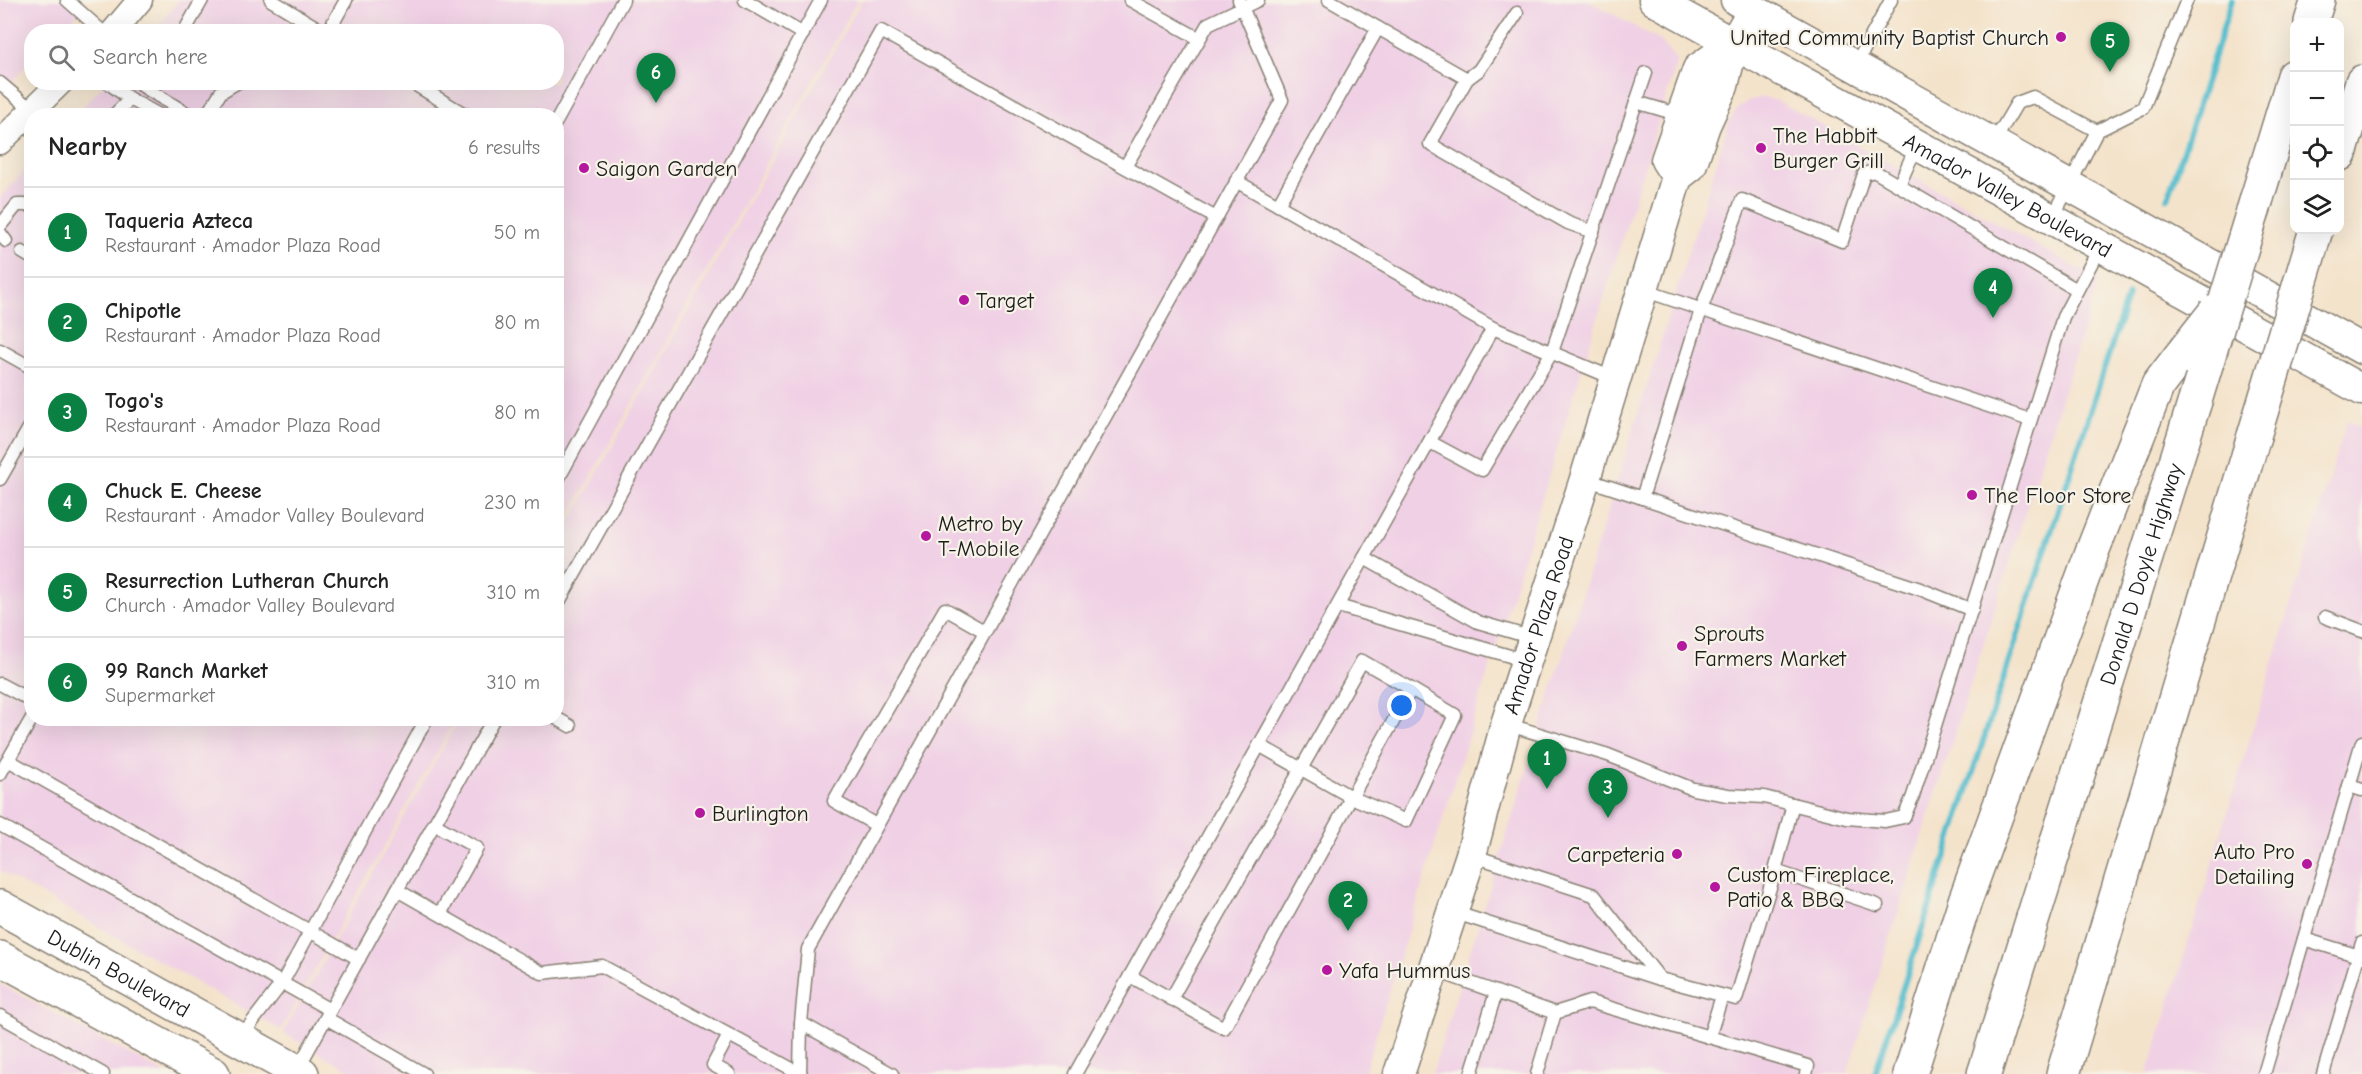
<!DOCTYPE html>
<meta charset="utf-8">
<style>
body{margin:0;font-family:"Comic Neue",sans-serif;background:#f6f6f6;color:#222}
.controls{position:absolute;right:18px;top:18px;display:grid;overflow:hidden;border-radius:12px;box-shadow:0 6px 24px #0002}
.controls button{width:54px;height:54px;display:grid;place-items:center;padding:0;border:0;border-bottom:2px solid #e0e0e0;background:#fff;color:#222;font:30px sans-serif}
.you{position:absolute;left:1402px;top:706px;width:21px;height:21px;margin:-15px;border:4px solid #fff;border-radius:50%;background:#1a73e8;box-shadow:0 0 0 9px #1a73e833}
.badge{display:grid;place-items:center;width:39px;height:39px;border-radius:50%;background:#0b8043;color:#fff;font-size:20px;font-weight:700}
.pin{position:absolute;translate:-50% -50px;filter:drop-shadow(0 2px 3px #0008)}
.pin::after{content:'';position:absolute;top:32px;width:21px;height:18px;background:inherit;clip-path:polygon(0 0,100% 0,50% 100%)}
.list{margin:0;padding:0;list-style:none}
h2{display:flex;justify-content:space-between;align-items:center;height:78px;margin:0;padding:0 24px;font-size:26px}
h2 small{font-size:20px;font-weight:400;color:#767676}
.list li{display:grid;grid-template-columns:39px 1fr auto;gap:18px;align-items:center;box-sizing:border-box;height:90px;padding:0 24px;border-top:2px solid #e0e0e0}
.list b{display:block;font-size:22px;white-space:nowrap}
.list p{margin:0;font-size:20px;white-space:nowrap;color:#767676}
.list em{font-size:20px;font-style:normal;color:#767676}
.icon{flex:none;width:33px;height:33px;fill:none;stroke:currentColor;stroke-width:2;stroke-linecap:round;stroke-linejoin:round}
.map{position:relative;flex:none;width:2362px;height:1074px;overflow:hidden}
.search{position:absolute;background:#fff;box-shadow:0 6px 24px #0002;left:24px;top:24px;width:540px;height:66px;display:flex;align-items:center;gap:15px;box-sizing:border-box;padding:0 21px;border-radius:24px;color:#767676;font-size:22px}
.panel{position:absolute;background:#fff;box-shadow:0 6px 24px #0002;left:24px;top:108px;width:540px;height:618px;border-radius:24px}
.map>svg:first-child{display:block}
</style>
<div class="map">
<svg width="2362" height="1074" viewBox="0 0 2362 1074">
<rect width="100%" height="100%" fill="#f7f3e8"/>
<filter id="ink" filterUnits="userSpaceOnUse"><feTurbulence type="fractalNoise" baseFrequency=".0167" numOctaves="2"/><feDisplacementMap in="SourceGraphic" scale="12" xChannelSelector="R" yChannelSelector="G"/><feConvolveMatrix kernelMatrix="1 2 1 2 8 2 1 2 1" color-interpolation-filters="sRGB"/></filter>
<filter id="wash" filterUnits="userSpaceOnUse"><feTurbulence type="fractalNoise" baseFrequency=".008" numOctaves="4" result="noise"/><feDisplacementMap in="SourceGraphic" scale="24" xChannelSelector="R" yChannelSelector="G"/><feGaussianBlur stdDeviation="1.35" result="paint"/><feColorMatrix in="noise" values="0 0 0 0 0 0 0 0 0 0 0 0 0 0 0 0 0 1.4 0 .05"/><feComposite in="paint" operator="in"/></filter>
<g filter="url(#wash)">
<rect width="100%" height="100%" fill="#f4e3cb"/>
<g fill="#f0d0e5">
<path d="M0,0H82L87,5L60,31L32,32L31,60L0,95Z"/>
<path d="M179,0H858L557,538L556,116H74L105,83L556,82V32L154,31Z"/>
<path d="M862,0H1588L1662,42L1677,62L1364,1074H357L283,1033L459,719L556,718L557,545Z"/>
<path d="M1764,97L1780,102L2099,280L1847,1074H1432L1729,122L1737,109L1749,100Z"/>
<path d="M31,163L32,718L456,719L281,1030L0,871V198Z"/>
<path d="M2347,420L2362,428V1074H2148Z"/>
<path d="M0,984L166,1074H0Z"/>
</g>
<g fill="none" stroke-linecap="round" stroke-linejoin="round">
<g stroke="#52bdce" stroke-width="6">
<path d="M2168,198L2232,0"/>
<path d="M1875,1074L2128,295"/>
</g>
</g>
</g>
<g filter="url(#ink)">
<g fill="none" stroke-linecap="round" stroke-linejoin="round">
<g stroke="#888074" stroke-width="15">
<g id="service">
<path d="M67,0L103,32"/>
<path d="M271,0L324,32"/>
<path d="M745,0L803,34"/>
<path d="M1130,0L1198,38"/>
<path d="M1329,0L1467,79L1430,144L1568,223L1593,232"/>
<path d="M184,32L202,0"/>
<path d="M328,32L346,0"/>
<path d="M1855,66L1891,0"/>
<path d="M1467,79L1479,70L1517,13"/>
<path d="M107,82L130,99L161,116"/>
<path d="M136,82L191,116"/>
<path d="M411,82L449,105"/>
<path d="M0,83L32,110"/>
<path d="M1636,102L1680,115"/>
<path d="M113,116L130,99"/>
<path d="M206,116L221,92L238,82"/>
<path d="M444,116L449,105L468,116"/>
<path d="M556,122L623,0"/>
<path d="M1994,142L2017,103L2033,97L2097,131"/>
<path d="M1125,167L1208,24L1258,0"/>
<path d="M1236,181L1493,328L1615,379"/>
<path d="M1899,185L1917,145"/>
<path d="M1278,205L1378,28"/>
<path d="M2052,219L2097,131L2143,108L2187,0"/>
<path d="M0,226L17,205H32"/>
<path d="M0,233L6,241"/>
<path d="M22,252L32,258"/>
<path d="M1643,290L2030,420"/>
<path d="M0,350L32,368"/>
<path d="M1430,442L1482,470L1552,352L1646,73"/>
<path d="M0,479L32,423"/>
<path d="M1585,479L1920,589L1972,610"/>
<path d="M556,483L821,0"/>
<path d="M1642,498L1701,310L1742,200L1842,241L1864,174L1874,171L2077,290"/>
<path d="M1364,558L1478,622L1533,638"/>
<path d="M1338,606L1527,661"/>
<path d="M556,607L881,31L1216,218"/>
<path d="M2325,617L2362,631"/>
<path d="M0,684L32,701"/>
<path d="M556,718L570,726"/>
<path d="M1506,724L1608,755L1693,789L1728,795L1764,797L1847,818L1885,821L1904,817L1913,796L2063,317L2100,247"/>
<path d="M1259,745L1351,797L1406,821L1455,715L1411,689"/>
<path d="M8,760L359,959"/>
<path d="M0,774L32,718"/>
<path d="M2349,786L2362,790"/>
<path d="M434,824L477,848L440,914"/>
<path d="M0,825L330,1010"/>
<path d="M876,825L834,801L945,609L984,631"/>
<path d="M1471,855L1594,895L1660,979"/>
<path d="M1775,871L1793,804"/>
<path d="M397,890L494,718"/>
<path d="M1453,912L1660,979L1736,999L1775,871L1877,905"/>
<path d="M2304,939L2362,957"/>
<path d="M1434,970L1555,1013L1590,1002L1808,1066L1806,1074"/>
<path d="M1130,976L1224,1028L1411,689L1362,661L1171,999"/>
<path d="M0,1016L103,1074"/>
<path d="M326,1018L424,1074"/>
<path d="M801,1023L892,1074"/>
<path d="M1709,1037L1722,996"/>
<path d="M240,1038L282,983L427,718"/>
<path d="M297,1070L397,890L542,973L602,966L801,1074"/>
<path d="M729,1074L713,1065L729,1035"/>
<path d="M800,1074L801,1023L808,949L1282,100L1239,0"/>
<path d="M1075,1074L1493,328"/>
<path d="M1471,1074L1496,992"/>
<path d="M1537,1074L1555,1013"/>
<path d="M2264,1074L2362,742"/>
<path d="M2323,1074L2362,943"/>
</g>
</g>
<g stroke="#888074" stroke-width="27">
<g id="minor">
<path d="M113,32L140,0"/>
<path d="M0,142L61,82"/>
</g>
</g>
<g stroke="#888074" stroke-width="33">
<g id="tertiary">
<path id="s1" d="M1654,0L2362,390"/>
<path d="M1736,0L2362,349"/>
<path d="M1677,177L1666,160L1698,69L1733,44"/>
<path id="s2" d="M1399,1074L1471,855L1506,724L1585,479L1677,177L1691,166L1705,125L1723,86L1733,44L1753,10"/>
</g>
</g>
<g stroke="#888074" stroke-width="36">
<g id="primary">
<path id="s3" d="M0,907L302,1074"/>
<path d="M0,958L213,1074"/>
</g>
</g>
<g stroke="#888074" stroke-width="36">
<g id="motorway">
<path d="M2311,22L2318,0"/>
<path d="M2340,154L2362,82"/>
<path d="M2257,198L2294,76"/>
<path d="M1910,1074L1965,901L2092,552L2158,385L2178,359"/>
<path id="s4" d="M1984,1074L2195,401"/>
<path d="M2063,1074L2254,436"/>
</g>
</g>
<use href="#service" stroke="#fff" stroke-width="12"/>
<use href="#minor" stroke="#fff" stroke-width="24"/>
<use href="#tertiary" stroke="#fff" stroke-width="30"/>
<use href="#primary" stroke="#fff" stroke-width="33"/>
<use href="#motorway" stroke="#fff" stroke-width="33"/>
<g stroke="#888074" stroke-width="36" stroke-linecap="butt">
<g id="motorway-bridge">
<path d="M2178,359L2215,312"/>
<path d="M2195,401L2257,198"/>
<path d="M2254,436L2316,230"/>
</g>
</g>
<use href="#motorway-bridge" stroke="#fff" stroke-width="33"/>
</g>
</g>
<g fill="#b5179e" stroke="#f7f3e8" stroke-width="2">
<circle cx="2061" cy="37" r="6"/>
<circle cx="1761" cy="148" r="6"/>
<circle cx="584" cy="168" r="6"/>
<circle cx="964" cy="300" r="6"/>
<circle cx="1972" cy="495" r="6"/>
<circle cx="926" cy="536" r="6"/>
<circle cx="1682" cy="646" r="6"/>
<circle cx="700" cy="813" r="6"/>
<circle cx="1677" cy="854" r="6"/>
<circle cx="2307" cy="864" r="6"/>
<circle cx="1715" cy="887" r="6"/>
<circle cx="1327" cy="970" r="6"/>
</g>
<g text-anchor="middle" stroke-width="4.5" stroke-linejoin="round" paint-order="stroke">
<g font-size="22" fill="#1c1c1c" stroke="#f7f3e8" text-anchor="start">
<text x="2049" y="45" text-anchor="end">United Community Baptist Church</text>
<text x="1773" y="143">The Habbit<tspan x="1773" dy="25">Burger Grill</tspan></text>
<text x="596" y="176">Saigon Garden</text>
<text x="976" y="308">Target</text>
<text x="1984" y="503">The Floor Store</text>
<text x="938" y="531">Metro by<tspan x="938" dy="25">T-Mobile</tspan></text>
<text x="1694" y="641">Sprouts<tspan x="1694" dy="25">Farmers Market</tspan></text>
<text x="712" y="821">Burlington</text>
<text x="2295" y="859" text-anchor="end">Auto Pro<tspan x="2295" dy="25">Detailing</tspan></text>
<text x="1665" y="862" text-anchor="end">Carpeteria</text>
<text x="1727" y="882">Custom Fireplace,<tspan x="1727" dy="25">Patio &amp; BBQ</tspan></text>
<text x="1339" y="978">Yafa Hummus</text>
</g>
<g font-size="22" fill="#1c1c1c" stroke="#f7f3e8">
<text dy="8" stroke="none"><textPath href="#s1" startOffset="404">Amador Valley Boulevard</textPath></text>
<text dy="8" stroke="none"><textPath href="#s4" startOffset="524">Donald D Doyle Highway</textPath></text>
<text dy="8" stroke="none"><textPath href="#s2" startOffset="470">Amador Plaza Road</textPath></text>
<text dy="8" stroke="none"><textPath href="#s3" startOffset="136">Dublin Boulevard</textPath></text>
</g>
</g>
</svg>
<div class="controls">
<button>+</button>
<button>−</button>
<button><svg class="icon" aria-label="locate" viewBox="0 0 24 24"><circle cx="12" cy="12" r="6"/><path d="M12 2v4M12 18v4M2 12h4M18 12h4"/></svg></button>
<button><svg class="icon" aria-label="layers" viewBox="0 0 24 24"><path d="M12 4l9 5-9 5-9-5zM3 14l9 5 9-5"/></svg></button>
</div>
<div class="you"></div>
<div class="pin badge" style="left:1547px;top:789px">1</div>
<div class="pin badge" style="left:1348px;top:931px">2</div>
<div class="pin badge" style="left:1608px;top:818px">3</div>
<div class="pin badge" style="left:1993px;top:318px">4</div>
<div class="pin badge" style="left:2110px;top:72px">5</div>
<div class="pin badge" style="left:656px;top:103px">6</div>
<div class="search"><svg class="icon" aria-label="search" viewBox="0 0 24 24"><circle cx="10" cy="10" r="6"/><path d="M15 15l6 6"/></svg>Search here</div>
<section class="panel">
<h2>Nearby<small>6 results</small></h2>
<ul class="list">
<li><span class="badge">1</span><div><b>Taqueria Azteca</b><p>Restaurant · Amador Plaza Road</p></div><em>50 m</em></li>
<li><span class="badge">2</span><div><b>Chipotle</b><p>Restaurant · Amador Plaza Road</p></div><em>80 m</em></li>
<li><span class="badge">3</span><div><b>Togo's</b><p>Restaurant · Amador Plaza Road</p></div><em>80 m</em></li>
<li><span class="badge">4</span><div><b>Chuck E. Cheese</b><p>Restaurant · Amador Valley Boulevard</p></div><em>230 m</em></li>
<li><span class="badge">5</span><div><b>Resurrection Lutheran Church</b><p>Church · Amador Valley Boulevard</p></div><em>310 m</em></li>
<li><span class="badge">6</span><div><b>99 Ranch Market</b><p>Supermarket</p></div><em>310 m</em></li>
</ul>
</section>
</div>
